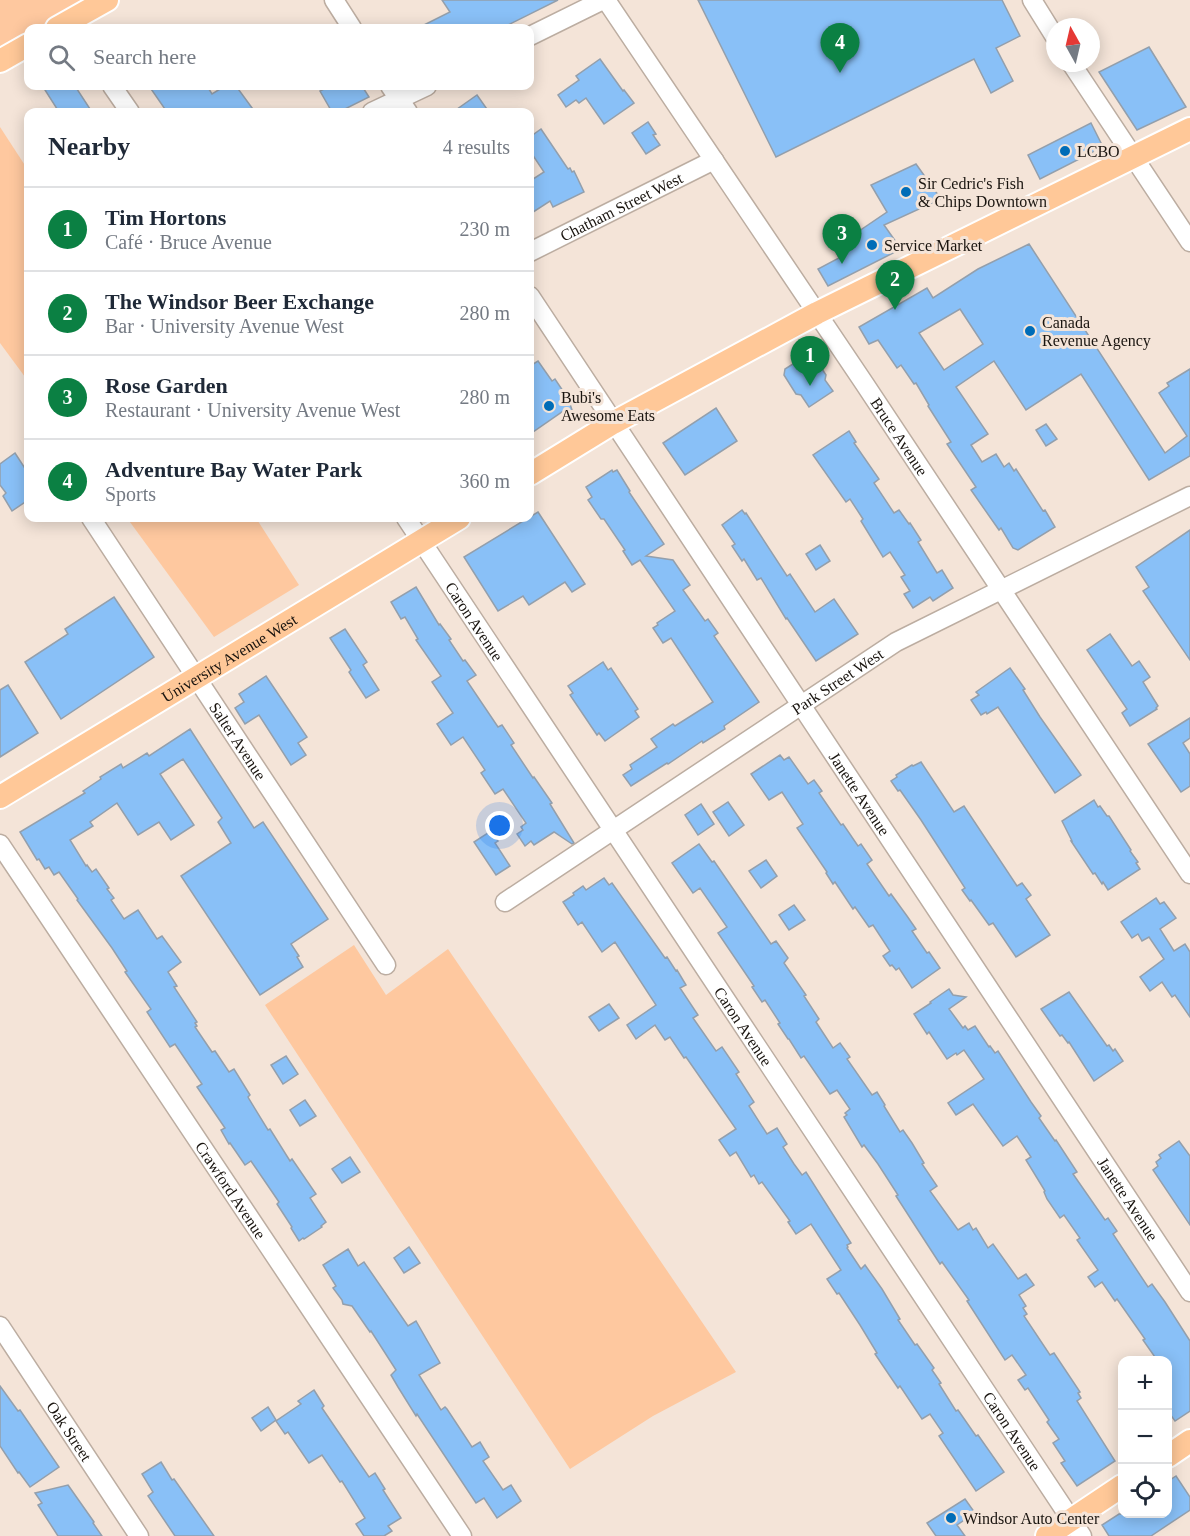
<!DOCTYPE html>
<meta charset="utf-8">
<style>
body{margin:0;font-family:"Times New Roman",serif;background:#f6f6f7;color:#1f2937}
.controls{position:absolute;right:18px;bottom:18px;display:grid;overflow:hidden;border-radius:12px;box-shadow:0 3px 15px #0003}
.controls button{width:54px;height:54px;display:grid;place-items:center;padding:0;border:0;border-bottom:2px solid #e0e1e3;background:#fff;color:#1f2937;font:30px sans-serif}
.compass{position:absolute;left:1046px;top:18px;width:54px;height:54px;border-radius:50%;background:#fff;box-shadow:0 3px 15px #0003;rotate:352deg}
.you{position:absolute;left:500px;top:826px;width:21px;height:21px;margin:-15px;border:4px solid #fff;border-radius:50%;background:#1a73e8;box-shadow:0 0 0 9px #1a73e833}
.badge{display:grid;place-items:center;width:39px;height:39px;border-radius:50%;background:#0b8043;color:#fff;font-size:20px;font-weight:700}
.pin{position:absolute;translate:-50% -50px;filter:drop-shadow(0 2px 3px #0008)}
.pin::after{content:'';position:absolute;top:32px;width:21px;height:18px;background:inherit;clip-path:polygon(0 0,100% 0,50% 100%)}
.list{margin:0;padding:0;list-style:none}
h2{display:flex;justify-content:space-between;align-items:center;height:78px;margin:0;padding:0 24px;font-size:26px}
h2 small{font-size:20px;font-weight:400;color:#747a83}
.list li{display:grid;grid-template-columns:39px 1fr auto;gap:18px;align-items:center;box-sizing:border-box;height:84px;padding:0 24px;border-top:2px solid #e0e1e3}
.list b{display:block;font-size:22px;white-space:nowrap}
.list p{margin:0;font-size:20px;white-space:nowrap;color:#747a83}
.list em{font-size:20px;font-style:normal;color:#747a83}
.icon{flex:none;width:33px;height:33px;fill:none;stroke:currentColor;stroke-width:2;stroke-linecap:round;stroke-linejoin:round}
.map{position:relative;flex:none;width:1190px;height:1536px;overflow:hidden}
.search{position:absolute;background:#fff;box-shadow:0 3px 15px #0003;left:24px;top:24px;width:510px;height:66px;display:flex;align-items:center;gap:15px;box-sizing:border-box;padding:0 21px;border-radius:12px;color:#747a83;font-size:22px}
.panel{position:absolute;background:#fff;box-shadow:0 3px 15px #0003;left:24px;top:108px;width:510px;height:414px;border-radius:12px}
.map>svg:first-child{display:block}
</style>
<div class="map">
<svg width="1190" height="1536" viewBox="0 0 1190 1536">
<rect width="100%" height="100%" fill="#f4e4d8"/>
<g fill="#fec89f">
<path d="M0,0H85L37,28H28V33L0,50Z"/>
<path d="M0,127L28,170V381L0,343Z"/>
<path d="M127,518H256L299,585L214,637Z"/>
<path d="M354,945L386,995L448,949L736,1372L653,1416L570,1469L265,1005Z"/>
</g>
<g fill="#89c0f7" stroke="#939fac" stroke-width="1.5" fill-rule="evenodd">
<path d="M442,0H558L502,28H418L450,12Z"/>
<path d="M698,0H1002L1020,36L996,48L1013,81L991,93L974,59L776,157Z"/>
<path d="M1149,47L1186,107L1137,130L1099,72Z"/>
<path d="M600,59L623,91L624,90L634,103L604,124L586,98L579,103L576,100L566,107L558,95L579,80L576,76Z"/>
<path d="M52,86H75L92,112H59L45,90Z"/>
<path d="M149,86H207L212,94L225,86H236L255,112H167Z"/>
<path d="M330,86H362L369,97L339,112H332L320,91Z"/>
<path d="M477,95L489,112H453Z"/>
<path d="M648,122L656,134L653,135L660,145L646,154L632,133Z"/>
<path d="M1091,123L1103,147L1040,179L1028,155Z"/>
<path d="M541,129L568,169L570,168L572,172L574,171L584,192L553,207L550,201L530,214V181L544,172L530,151V137Z"/>
<path d="M916,164L941,199L884,225L901,249L828,286L818,269L839,258L834,248L887,212L871,185Z"/>
<path d="M1029,244L1165,453L1187,436L1159,393L1169,386L1167,383L1190,369V456L1149,480L1081,374L1026,410L994,361L956,387L988,434L971,445L982,462L996,454L1004,467L1009,463L1014,471L1016,469L1043,511L1045,510L1055,527L1018,550L1013,548L1001,528L999,530L971,490L976,487L947,444L951,442L928,406L929,405L916,383L914,384L901,365L897,368L878,340L869,344L859,327L927,288L933,298L978,269ZM960,309L983,344L944,370L919,333Z"/>
<path d="M807,355H813L826,375L825,380L833,391L809,407L801,395L796,394L784,375L785,369Z"/>
<path d="M538,361L552,381L555,379L571,403L570,404L575,419L562,412L530,434V366Z"/>
<path d="M716,408L737,441L685,475L663,443Z"/>
<path d="M1046,424L1057,439L1046,446L1036,430Z"/>
<path d="M849,431L856,442L854,443L879,479L874,483L894,513L899,510L909,524L910,523L921,540L918,542L937,573L942,570L953,588L933,601L930,597L913,608L904,594L910,591L901,577L905,575L890,552L883,557L861,521L863,519L850,499L846,502L813,455Z"/>
<path d="M15,453L28,473V500L12,511L3,496L6,493L0,485V464Z"/>
<path d="M612,470L613,472L617,470L630,491L629,492L664,544L646,556L673,560L690,585L683,590L705,621L708,619L718,633L714,636L759,702L724,726L725,729L703,743L702,741L668,764L667,763L631,786L623,775L632,769L630,765L657,747L651,739L673,724L675,726L713,702L671,638L663,643L653,628L658,625L657,623L675,611L640,560L632,565L623,551L625,550L604,519H601L588,500L592,497L586,487Z"/>
<path d="M742,510L745,514L746,513L787,576L790,574L815,612L834,599L858,634L816,661L787,618L786,619L761,578L757,580L744,559L742,561L732,546L735,544L722,525Z"/>
<path d="M538,512L585,584L572,592L565,582L529,605L523,596L498,611L464,557Z"/>
<path d="M1190,530V660L1143,591L1149,587L1136,567Z"/>
<path d="M820,545L830,561L816,570L806,554Z"/>
<path d="M416,587L439,625L440,624L451,639L449,640L463,661L465,660L476,675L467,681L498,727L502,725L514,743L511,745L533,778L534,777L552,803L550,804L574,843L572,844L554,832L534,845L531,841L525,846L517,834L523,830L521,827L526,823L503,789L495,794L481,773L485,770L463,737L451,745L437,724L453,713L432,682L441,676L416,640L418,639L405,617L401,619L391,602Z"/>
<path d="M114,597L154,657L61,719L25,662L68,634L65,629Z"/>
<path d="M345,629L367,662L363,665L379,690L366,698L349,672L351,670L330,638Z"/>
<path d="M1110,634L1132,666L1139,661L1150,677L1143,682L1158,706L1156,708L1157,709L1130,726L1122,713L1127,709L1087,650Z"/>
<path d="M603,662L608,670L611,668L638,709L635,711L639,717L605,741L599,733L597,735L570,695L573,693L568,686Z"/>
<path d="M1010,668L1025,689L1023,690L1040,717L1081,775L1055,793L998,707L987,714L986,712L981,715L971,700L979,695L976,692Z"/>
<path d="M266,676L307,737L298,743L306,755L291,765L259,715L245,724L235,708L244,702L239,694Z"/>
<path d="M8,685L38,733L0,757V690Z"/>
<path d="M1190,718V738L1183,743L1190,754V786L1181,792L1148,744Z"/>
<path d="M190,729L254,828L263,822L328,919L291,944L299,956L297,957L303,967L260,995L181,876L231,843L218,822L222,818L183,759L160,774L194,825L171,840L159,822L138,835L117,803L90,822L93,826L70,840L86,866L87,865L92,872L96,869L109,888L107,889L114,898L111,900L124,919L138,910L157,939L162,936L181,962L168,972L177,986L174,987L197,1022L195,1023L197,1026L195,1027L212,1052L215,1051L229,1072L234,1069L250,1095L248,1097L249,1099L268,1130L270,1129L290,1161L292,1159L316,1194L310,1198L326,1222L321,1226L322,1227L304,1239L303,1238L299,1241L291,1228L292,1227L277,1204L279,1202L251,1161L245,1165L230,1143L229,1144L221,1130L225,1128L197,1087L202,1084L175,1044L170,1047L147,1012L151,1009L125,972L127,971L112,948L77,900L78,899L59,872L54,875L49,867L45,869L39,859L37,860L20,832L85,793L83,791L101,779L100,777L121,764L123,768L147,753L149,756Z"/>
<path d="M780,755L784,760L789,757L808,784L814,780L822,791L819,793L841,825L843,824L858,846L861,844L872,860L867,864L889,896L891,894L907,916L916,929L912,931L927,953L929,952L940,968L912,988L899,968L896,970L892,965L890,966L883,956L890,951L873,925L869,927L855,907L853,909L835,882L833,884L826,873L827,872L797,828L803,824L782,792L769,800L751,774Z"/>
<path d="M921,762L954,812L964,806L1017,886L1022,883L1031,895L1026,899L1050,935L1016,957L993,923L989,925L971,900L970,901L962,890L965,888L921,820L900,790L898,791L891,781L897,777L896,775L912,765L913,766Z"/>
<path d="M1094,800L1098,807L1100,806L1107,816H1109L1131,850L1130,851L1138,862L1136,863L1140,869L1108,890L1103,882L1102,884L1095,873L1093,874L1071,841H1072L1062,821Z"/>
<path d="M728,802L744,825L729,836L713,812Z"/>
<path d="M701,804L714,824L698,835L685,815Z"/>
<path d="M491,831L498,841L495,843L510,866L496,875L474,842Z"/>
<path d="M699,844L712,862L714,861L771,944L776,941L788,958L784,963L806,995L804,996L819,1019L816,1022L833,1048L840,1043L850,1057L847,1059L872,1095L877,1092L885,1105L884,1106L900,1132L903,1130L912,1143L924,1163L922,1164L937,1186L930,1191L958,1230L969,1223L973,1230L976,1228L988,1248L993,1244L1018,1279L1026,1274L1034,1285L1019,1295L1026,1306L1023,1308L1027,1314L1024,1316L1050,1355L1054,1353L1080,1392L1078,1393L1081,1398L1077,1401L1115,1461L1077,1486L1061,1463L1065,1461L1053,1443L1059,1439L1047,1422L1049,1420L1028,1388L1025,1390L1018,1380L1026,1375L1012,1355L1005,1360L967,1301L969,1300L942,1262L940,1264L916,1227L896,1196L898,1195L878,1164L864,1145L862,1147L844,1117L847,1115L845,1113L850,1109L837,1090L830,1094L804,1056L801,1058L789,1039H788L778,1024L780,1023L765,1000L762,1002L752,987L754,986L718,933L727,927L700,888L693,893L672,863Z"/>
<path d="M766,860L777,876L761,888L749,871Z"/>
<path d="M604,878L609,885L612,883L665,958L667,957L676,971L677,970L686,985L680,988L698,1015L693,1018L716,1051L722,1047L739,1072L736,1074L754,1102L749,1106L767,1134L777,1128L787,1144L783,1147L794,1164L802,1175L806,1172L851,1243L847,1245L848,1247L847,1248L861,1269L865,1265L882,1289L900,1319L898,1320L915,1345L917,1344L934,1368L932,1370L941,1383L939,1384L956,1411L958,1410L976,1436L978,1435L1004,1472L976,1491L939,1436L943,1433L930,1414L922,1419L900,1386L898,1388L875,1354L877,1353L860,1325L839,1293L837,1294L827,1279L841,1270L811,1224L796,1234L788,1222L790,1221L762,1182L759,1184L754,1175L751,1177L736,1152L730,1156L719,1140L736,1129L686,1057L684,1058L670,1037L665,1040L655,1025L636,1039L627,1025L656,1005L615,942L602,952L582,922L578,925L563,902L574,895L573,893L583,886L586,890Z"/>
<path d="M1156,898L1160,904L1164,902L1176,918L1160,929L1174,951L1185,944L1190,952V1017L1175,995L1172,997L1162,982L1150,991L1140,977L1164,959L1149,937L1142,941L1138,934L1132,938L1121,922Z"/>
<path d="M794,905L805,920L789,930L779,915Z"/>
<path d="M949,989L953,995L966,997L949,1009L963,1028L965,1026L968,1030L975,1026L989,1047L990,1046L995,1053L998,1051L1031,1102L1041,1116L1039,1118L1055,1141L1056,1140L1077,1172L1073,1174L1105,1220L1108,1218L1117,1231L1113,1234L1148,1287L1152,1284L1165,1302L1190,1341V1411L1175,1421L1167,1410V1360H1157L1143,1340L1145,1339L1117,1299L1115,1301L1102,1282L1095,1287L1088,1277L1098,1270L1077,1240L1080,1238L1064,1215L1060,1218L1047,1199L1044,1192L1045,1191L1026,1160L1031,1157L1017,1136L1003,1146L973,1104L956,1115L948,1103L984,1079L964,1050L957,1055L956,1053L947,1059L929,1032L927,1034L914,1014L931,1003L930,1002Z"/>
<path d="M1069,992L1107,1046L1109,1045L1113,1051L1115,1049L1123,1061L1094,1081L1069,1042L1068,1043L1062,1035L1060,1036L1041,1009Z"/>
<path d="M609,1004L619,1018L599,1031L589,1017Z"/>
<path d="M286,1056L298,1074L283,1084L271,1065Z"/>
<path d="M305,1100L316,1116L300,1126L290,1110Z"/>
<path d="M1179,1141L1190,1156V1225L1153,1170L1158,1166L1156,1162L1161,1158L1159,1155Z"/>
<path d="M350,1157L360,1172L342,1183L332,1169Z"/>
<path d="M409,1247L420,1263L404,1273L394,1258Z"/>
<path d="M348,1249L358,1266L364,1262L408,1326L416,1321L440,1363L419,1375L441,1410L445,1407L447,1409L472,1447L480,1442L489,1457L483,1461L503,1490L511,1485L521,1501L497,1518L484,1498L476,1503L417,1414L416,1416L398,1387L391,1375L396,1370L371,1331L370,1332L352,1306L343,1304L342,1300L333,1288L336,1286L323,1265Z"/>
<path d="M0,1386L18,1411L20,1410L59,1467L30,1487L19,1472L18,1473L0,1446Z"/>
<path d="M314,1390L324,1406L322,1408L369,1477L375,1473L385,1489L383,1490L401,1518L388,1526L392,1531L384,1536H364L356,1524L365,1518L342,1481L340,1482L322,1455L309,1463L288,1432L285,1434L276,1421L301,1404L298,1401Z"/>
<path d="M268,1407L276,1420L261,1431L252,1418Z"/>
<path d="M161,1462L172,1480L174,1479L214,1536H175L148,1496L153,1492L142,1474Z"/>
<path d="M1176,1476L1190,1497V1510L1151,1536H1109L1102,1525L1119,1514H1167V1482Z"/>
<path d="M68,1485L94,1522L93,1523L102,1536H58L38,1505L42,1503L35,1493Z"/>
<path d="M965,1499L975,1513L957,1525L965,1536H936L927,1523Z"/>
</g>
<g fill="none" stroke-linecap="round" stroke-linejoin="round">
<g stroke="#bcada1" stroke-width="21">
<g id="minor">
<path d="M334,0L352,28"/>
<path id="s1" d="M606,0L864,383L1190,874"/>
<path d="M1032,0L1055,37"/>
<path d="M530,36L603,0"/>
<path d="M1071,63L1190,242"/>
<path d="M112,86L130,112"/>
<path d="M390,86L408,112"/>
<path d="M372,112L427,86"/>
<path id="s2" d="M530,252L714,160"/>
<path id="s3" d="M530,296L1190,1292"/>
<path id="s4" d="M91,518L386,965"/>
<path id="s5" d="M406,518L1082,1536"/>
<path id="s6" d="M0,844L462,1536"/>
<path id="s7" d="M505,902L896,642L1190,496"/>
<path id="s8" d="M0,1326L139,1536"/>
</g>
</g>
<g stroke="#fff" stroke-width="26">
<g id="major">
<path d="M57,28L107,0"/>
<path d="M0,61L28,45"/>
<path d="M530,474L613,423L817,313L1190,129"/>
<path id="s9" d="M0,797L459,518"/>
<path d="M1168,1456L1190,1441"/>
<path d="M1047,1536L1122,1486"/>
</g>
</g>
<use href="#minor" stroke="#fff" stroke-width="18"/>
<use href="#major" stroke="#ffc898" stroke-width="22"/>
</g>
<g fill="#006cb7" stroke="#f4e4d8" stroke-width="2">
<circle cx="1065" cy="151" r="6"/>
<circle cx="906" cy="192" r="6"/>
<circle cx="872" cy="245" r="6"/>
<circle cx="1030" cy="331" r="6"/>
<circle cx="549" cy="406" r="6"/>
<circle cx="951" cy="1518" r="6"/>
</g>
<g text-anchor="middle" stroke-width="6" stroke-linejoin="round" paint-order="stroke">
<g font-size="16" fill="#19140f" stroke="#f4e4d8" text-anchor="start">
<text x="1077" y="157">LCBO</text>
<text x="918" y="189">Sir Cedric's Fish<tspan x="918" dy="18">&amp; Chips Downtown</tspan></text>
<text x="884" y="251">Service Market</text>
<text x="1042" y="328">Canada<tspan x="1042" dy="18">Revenue Agency</tspan></text>
<text x="561" y="403">Bubi's<tspan x="561" dy="18">Awesome Eats</tspan></text>
<text x="963" y="1524">Windsor Auto Center</text>
</g>
<g font-size="16" fill="#19140f" stroke="#f4e4d8">
<text dy="6" stroke="none"><textPath href="#s2" startOffset="102">Chatham Street West</textPath></text>
<text dy="6" stroke="none"><textPath href="#s1" startOffset="526">Bruce Avenue</textPath></text>
<text dy="6" stroke="none"><textPath href="#s5" startOffset="124">Caron Avenue</textPath></text>
<text dy="6" stroke="none"><textPath href="#s9" startOffset="268">University Avenue West</textPath></text>
<text dy="6" stroke="none"><textPath href="#s7" startOffset="399">Park Street West</textPath></text>
<text dy="6" stroke="none"><textPath href="#s4" startOffset="267">Salter Avenue</textPath></text>
<text dy="6" stroke="none"><textPath href="#s3" startOffset="597">Janette Avenue</textPath></text>
<text dy="6" stroke="none"><textPath href="#s5" startOffset="610">Caron Avenue</textPath></text>
<text dy="6" stroke="none"><textPath href="#s6" startOffset="416">Crawford Avenue</textPath></text>
<text dy="6" stroke="none"><textPath href="#s3" startOffset="1083">Janette Avenue</textPath></text>
<text dy="6" stroke="none"><textPath href="#s8" startOffset="126">Oak Street</textPath></text>
<text dy="6" stroke="none"><textPath href="#s5" startOffset="1096">Caron Avenue</textPath></text>
</g>
</g>
</svg>
<div class="controls">
<button>+</button>
<button>−</button>
<button><svg class="icon" aria-label="locate" viewBox="0 0 24 24"><circle cx="12" cy="12" r="6"/><path d="M12 2v4M12 18v4M2 12h4M18 12h4"/></svg></button>
</div>
<svg class="compass" viewBox="-18 -18 36 36"><path d="M0-13l5 13h-10z" fill="#e53935"/><path d="M0 13l5-13h-10z" fill="#747a83"/></svg>
<div class="you"></div>
<div class="pin badge" style="left:810px;top:386px">1</div>
<div class="pin badge" style="left:895px;top:310px">2</div>
<div class="pin badge" style="left:842px;top:264px">3</div>
<div class="pin badge" style="left:840px;top:73px">4</div>
<div class="search"><svg class="icon" aria-label="search" viewBox="0 0 24 24"><circle cx="10" cy="10" r="6"/><path d="M15 15l6 6"/></svg>Search here</div>
<section class="panel">
<h2>Nearby<small>4 results</small></h2>
<ul class="list">
<li><span class="badge">1</span><div><b>Tim Hortons</b><p>Café · Bruce Avenue</p></div><em>230 m</em></li>
<li><span class="badge">2</span><div><b>The Windsor Beer Exchange</b><p>Bar · University Avenue West</p></div><em>280 m</em></li>
<li><span class="badge">3</span><div><b>Rose Garden</b><p>Restaurant · University Avenue West</p></div><em>280 m</em></li>
<li><span class="badge">4</span><div><b>Adventure Bay Water Park</b><p>Sports</p></div><em>360 m</em></li>
</ul>
</section>
</div>
